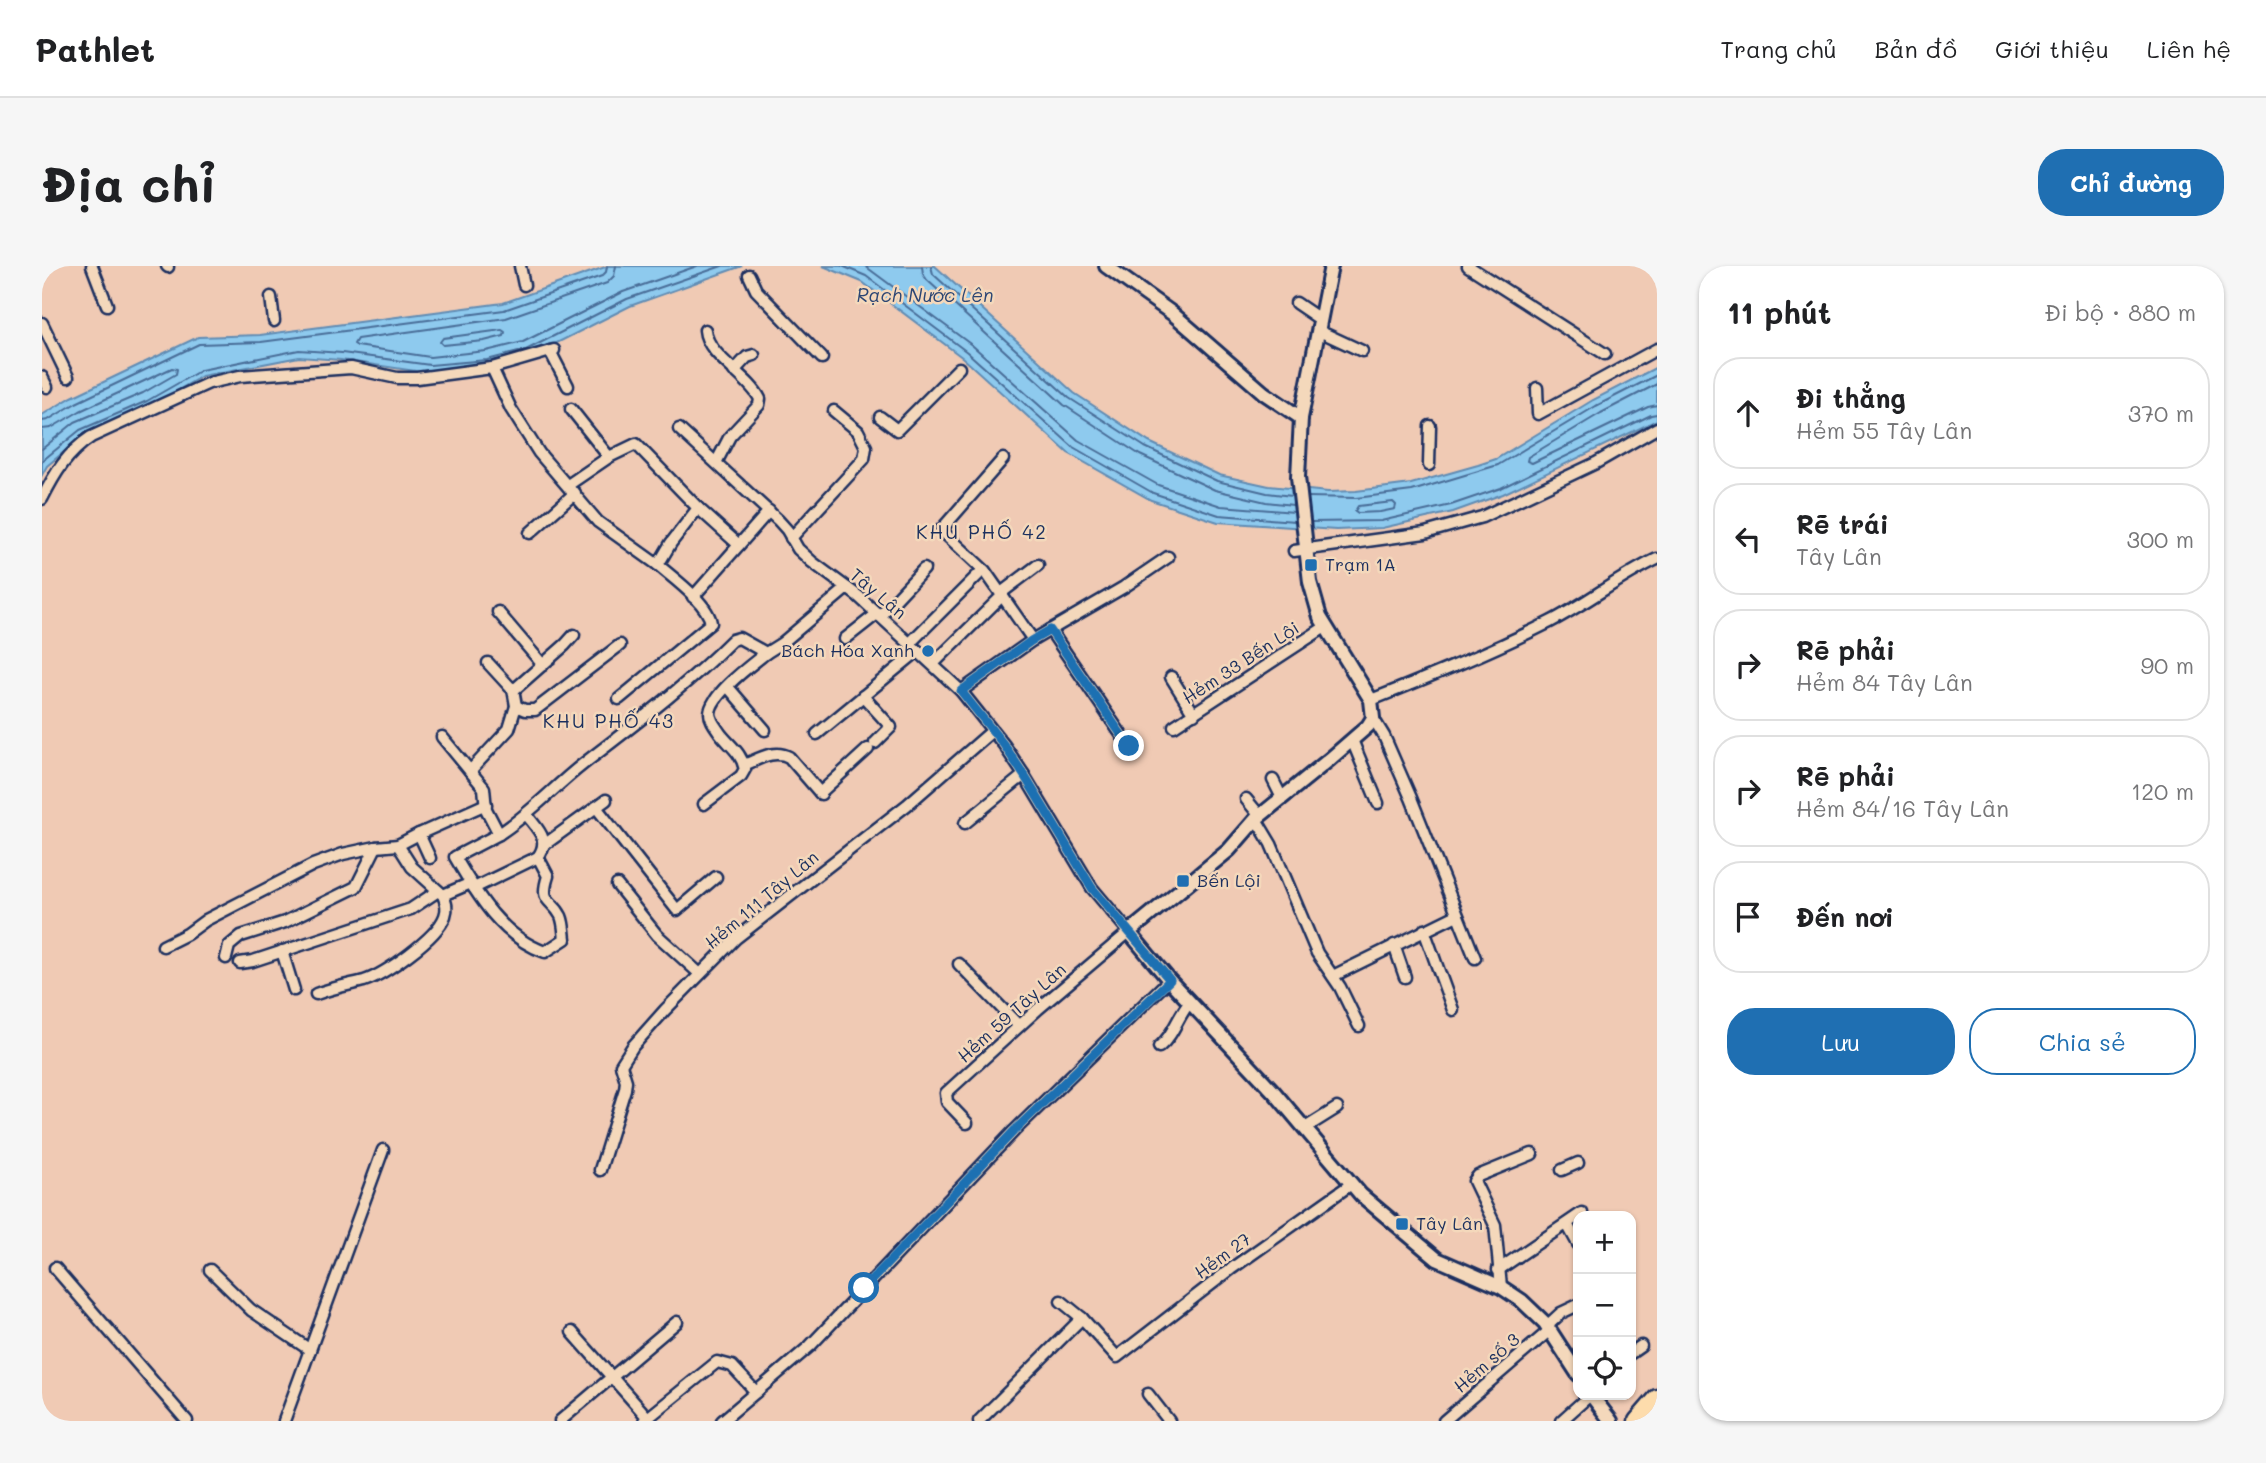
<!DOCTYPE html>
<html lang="vi">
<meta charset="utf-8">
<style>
body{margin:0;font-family:Mali,sans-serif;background:#f6f6f6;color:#202124}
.controls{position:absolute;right:21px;bottom:21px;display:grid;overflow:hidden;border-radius:14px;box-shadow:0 2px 5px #0004}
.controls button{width:63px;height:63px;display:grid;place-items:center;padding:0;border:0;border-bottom:2px solid #e0e0e0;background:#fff;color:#202124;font:35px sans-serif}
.stop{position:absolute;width:21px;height:21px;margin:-16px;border:5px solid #1f6fb2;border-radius:50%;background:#fff}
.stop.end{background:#1f6fb2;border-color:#fff;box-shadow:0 2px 7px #0008}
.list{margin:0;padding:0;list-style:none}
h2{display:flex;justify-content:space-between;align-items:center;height:91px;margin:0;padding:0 28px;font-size:30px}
h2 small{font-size:23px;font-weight:400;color:#757577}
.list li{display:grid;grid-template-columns:46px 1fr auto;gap:21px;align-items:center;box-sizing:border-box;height:112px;margin:0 14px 14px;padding:0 14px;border:2px solid #e0e0e0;border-radius:28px}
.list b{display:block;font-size:26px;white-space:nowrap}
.list p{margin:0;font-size:23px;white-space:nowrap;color:#757577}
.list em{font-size:23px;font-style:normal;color:#757577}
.actions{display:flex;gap:14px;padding:21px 28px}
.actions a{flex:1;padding:16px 0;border:2px solid #1f6fb2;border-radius:28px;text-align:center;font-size:24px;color:#1f6fb2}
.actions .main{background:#1f6fb2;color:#fff}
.icon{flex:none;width:38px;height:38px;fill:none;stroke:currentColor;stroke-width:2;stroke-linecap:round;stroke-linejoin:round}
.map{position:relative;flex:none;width:1615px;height:1155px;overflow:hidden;border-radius:28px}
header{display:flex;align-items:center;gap:42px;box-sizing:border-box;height:98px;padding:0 35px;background:#fff;border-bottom:2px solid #e0e0e0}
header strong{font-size:33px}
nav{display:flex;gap:38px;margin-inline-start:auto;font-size:24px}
.intro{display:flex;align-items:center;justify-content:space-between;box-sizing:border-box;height:168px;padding:0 42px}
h1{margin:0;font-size:49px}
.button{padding:18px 32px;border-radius:28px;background:#1f6fb2;color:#fff;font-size:24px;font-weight:700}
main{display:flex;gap:42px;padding:0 42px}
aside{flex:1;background:#fff;border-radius:28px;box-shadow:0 2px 5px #0004}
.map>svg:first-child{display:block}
</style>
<header>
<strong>Pathlet</strong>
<nav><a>Trang chủ</a><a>Bản đồ</a><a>Giới thiệu</a><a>Liên hệ</a></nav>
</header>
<div class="intro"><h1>Địa chỉ</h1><a class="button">Chỉ đường</a></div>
<main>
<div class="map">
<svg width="1615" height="1155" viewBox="0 0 1615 1155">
<rect width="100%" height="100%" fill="#f0cab4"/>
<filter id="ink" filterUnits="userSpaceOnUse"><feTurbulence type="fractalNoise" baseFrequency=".0143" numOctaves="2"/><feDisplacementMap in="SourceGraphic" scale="14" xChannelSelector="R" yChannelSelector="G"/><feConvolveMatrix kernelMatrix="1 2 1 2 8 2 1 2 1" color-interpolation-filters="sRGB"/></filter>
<g filter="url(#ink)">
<g fill="#8ecaee" stroke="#608cb4" stroke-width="2">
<path d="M566,0H700L588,40L487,91L447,101L387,107L299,94L257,91L160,110L108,141L41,170L5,200L0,209V149L30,131L156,71L218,69L461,37Z"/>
<path d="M781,0H893L1032,127L1107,176L1177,209L1227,220L1286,226L1314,225L1369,218L1436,199L1454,193L1551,134L1615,101V154L1461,228L1411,246L1340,262L1294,264L1176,256L1109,234L1026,187L921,92L820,16Z"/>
</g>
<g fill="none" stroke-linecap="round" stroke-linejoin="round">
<g stroke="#496d98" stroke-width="2">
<path d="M574,0L572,10L565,17L464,52L315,73L312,78L315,80L388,91L444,85L481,76L581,26L655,0"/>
<path d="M800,0L824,10L925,86L1031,181L1111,227L1177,249L1253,255"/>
<path d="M823,0L931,80L1036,174L1116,219L1179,240L1252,246"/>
<path d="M880,0L881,8L885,14L1022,139L1098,189L1173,224L1224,236L1251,239"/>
<path d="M889,0L891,8L1027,132L1103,181L1175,215L1225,227L1250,230"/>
<path d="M460,64L463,66L462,70L442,75L401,79L398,76L401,72Z"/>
<path d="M1615,118L1559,147L1486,191L1485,195L1490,197L1606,141L1615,139"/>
<path d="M0,155L6,154L34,137L157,78L219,76L462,44L560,10L564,6L565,0"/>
<path d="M0,163L9,162L38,145L130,102L135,103L134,108L101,127L33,156L0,183"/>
<path d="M0,195L38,164L105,135L159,104L257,84L300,87L388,99L445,94L484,84L585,33L680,0"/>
<path d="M1266,231L1314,232L1370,225L1456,199L1554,140L1615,109"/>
<path d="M1351,236L1354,239L1353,243L1338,246L1316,247L1313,245L1316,240Z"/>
<path d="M1269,256L1339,255L1409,239L1459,222L1609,149L1615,148"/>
</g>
<g stroke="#1b2f5e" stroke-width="15">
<g id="minor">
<path d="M50,0L65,39"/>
<path d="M125,0L126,1"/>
<path d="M478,0L482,19"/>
<path d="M1426,0L1563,88"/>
<path d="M707,9L714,24L780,92"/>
<path d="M229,31L232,55"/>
<path d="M1254,37L1279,54"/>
<path d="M0,57L26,111"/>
<path d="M663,64C665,90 707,110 718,133L717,139L688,170L675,195"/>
<path d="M1277,65L1320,85"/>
<path d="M508,85L526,120"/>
<path d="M450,102L469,143L497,187L556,256L616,299"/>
<path d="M692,105L705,91L712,89"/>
<path d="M0,111L5,121"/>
<path d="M1495,122L1496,148L1615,83"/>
<path d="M529,143L567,191"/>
<path d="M838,151L855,164L917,102"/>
<path d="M637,163L736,254L745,264L756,283L770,296L816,330L919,425L962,479L982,509L1050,622L1087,666L996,743L904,827L905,836L925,857"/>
<path d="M961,193L899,264L943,305L991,374"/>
<path d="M1387,199L1388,160"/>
<path d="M526,219L567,191L594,178L656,242L629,277L616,299C631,312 666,337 669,357L577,433"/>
<path d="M0,233C13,207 25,187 49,171L167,117L198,110L309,102L355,112H375L450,102L512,84"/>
<path d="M656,242L697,279"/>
<path d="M488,267L533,227"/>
<path d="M749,272L822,193L824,181L816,165L792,145"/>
<path d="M1252,285L1383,267L1440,251L1554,197L1615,162"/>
<path d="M959,327L996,299"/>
<path d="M651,331L727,245"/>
<path d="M456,346L501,399"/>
<path d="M838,350L882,303"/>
<path d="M1008,364L1087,480"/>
<path d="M803,373L836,347"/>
<path d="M868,377L941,304"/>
<path d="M446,397L468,421L473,423L523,379L532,369"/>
<path d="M891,398L961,329"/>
<path d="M1129,411L1152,448"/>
<path d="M686,421L723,464"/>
<path d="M919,425L991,374L1082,321L1126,291"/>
<path d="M821,430L849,461L833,477"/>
<path d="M1329,434C1390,410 1449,386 1508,356C1545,337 1577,311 1615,293"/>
<path d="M474,440L483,444H493L578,379"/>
<path d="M1331,452L1342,470L1369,532L1433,692"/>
<path d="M1132,460L1283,361"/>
<path d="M775,468L876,385"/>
<path d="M400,471L442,522L444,543L457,568C488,548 512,521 540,499C593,458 643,421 690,374L697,372L724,387L740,377L805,322"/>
<path d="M1310,474L1336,537"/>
<path d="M702,499C717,493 732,483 747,491L779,528"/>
<path d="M428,505L467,463L474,440L471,423"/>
<path d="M1231,514L1240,532"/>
<path d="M778,527L826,483"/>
<path d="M1204,533L1218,550"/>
<path d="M662,538L699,510L703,503C699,486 688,480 678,467C674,461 668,454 668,447C669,428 709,399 724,387"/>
<path d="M554,541L635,644L674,611"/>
<path d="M1214,553L1229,578L1275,687L1298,721L1317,760"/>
<path d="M923,557L982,509"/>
<path d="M457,568L413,591C435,629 460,671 503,686L523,673C522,666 522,657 519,650C510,632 497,638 506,610L496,591"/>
<path d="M356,579L370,601L401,629L429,617"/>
<path d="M502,579L564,534"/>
<path d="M388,592L377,568L444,538"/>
<path d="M575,619L615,669L658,708"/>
<path d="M432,622L496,591C509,573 495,563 484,548"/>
<path d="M1382,664L1411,744"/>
<path d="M1352,679L1363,711"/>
<path d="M121,680L145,668L164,654L271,599L301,588L334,581L356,579L377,568"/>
<path d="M240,685L252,724"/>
<path d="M184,692L187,680L199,670L243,656L314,621L334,581"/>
<path d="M198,697L211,695L369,643L396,625"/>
<path d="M917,698L977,760"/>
<path d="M1291,710L1415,649"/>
<path d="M274,728C290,722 306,719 322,715C343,708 395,672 403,650C406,642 404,637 401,629"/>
<path d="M1117,781C1132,769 1135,751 1148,736"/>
<path d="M1263,862L1295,842"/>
<path d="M558,904L583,823L584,815L579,799L591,780L623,744L694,672L865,539L950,465"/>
<path d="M1520,904L1536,897"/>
<path d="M1525,958L1536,978"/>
<path d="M13,1002L145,1155"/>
<path d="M168,1004L209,1044L268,1084"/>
<path d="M1456,1004L1540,947"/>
<path d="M1459,1021L1453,959L1432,915L1436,910L1490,888"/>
<path d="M1019,1035L1040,1052L1075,1091L1189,1003L1308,919"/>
<path d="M1505,1060L1519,1047L1536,1039"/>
<path d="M530,1066L606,1152"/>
<path d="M1589,1087L1599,1080"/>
<path d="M1106,1128L1127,1155"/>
<path d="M242,1155L341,884"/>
<path d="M518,1155L635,1056"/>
<path d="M602,1155L675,1096L690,1100L714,1126"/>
<path d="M680,1155L768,1080L972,865L1127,714"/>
<path d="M937,1155L1040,1052"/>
<path d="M1402,1155L1508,1064"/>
<path d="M1519,1155L1548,1129"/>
</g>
</g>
<g stroke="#1b2f5e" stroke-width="18">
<g id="tertiary">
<path d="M1064,0L1131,48L1222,127L1259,152"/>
<path d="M1289,0L1259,152L1256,211L1268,316L1278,351L1329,434L1331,452L1326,460L1288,493L1214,553L1187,584L1087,666L1127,714L1232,826L1319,929L1395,993L1459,1021L1480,1035L1503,1057L1536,1108"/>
<path d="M1549,1129L1569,1155"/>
</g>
</g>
<g stroke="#1b2f5e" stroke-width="21">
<path id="trunk" d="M1595,1155L1615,1132"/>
</g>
<use href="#minor" stroke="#f4d8bb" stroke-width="10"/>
<use href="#tertiary" stroke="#f4d8bb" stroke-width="12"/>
<use href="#trunk" stroke="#fddcac" stroke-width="16"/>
</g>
</g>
<g fill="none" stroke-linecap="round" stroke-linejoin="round" filter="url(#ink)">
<path stroke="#1f6fb2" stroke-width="9" d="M822,1022L972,865L1128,714L1050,622L982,509L962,479L919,425L989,375L1008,364L1087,480"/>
</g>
<g fill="#1f6fb2" stroke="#f4d8bb" stroke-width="2.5">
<rect x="1262" y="292" width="14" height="14" rx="3.5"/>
<circle cx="886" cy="385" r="7"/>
<rect x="1134" y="608" width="14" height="14" rx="3.5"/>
<rect x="1353" y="951" width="14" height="14" rx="3.5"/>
</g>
<g text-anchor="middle" stroke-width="5" stroke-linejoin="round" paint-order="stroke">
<g font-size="18" fill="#1b2f5e" stroke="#f4d8bb" text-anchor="start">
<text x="1283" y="305">Trạm 1A</text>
<text x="872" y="391" text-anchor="end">Bách Hóa Xanh</text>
<text x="1155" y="621">Bến Lội</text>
<text x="1374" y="964">Tây Lân</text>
</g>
<g font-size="18" fill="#1b2f5e" stroke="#f4d8bb">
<text transform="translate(836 328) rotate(40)" y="6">Tây Lân</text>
<text transform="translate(1199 397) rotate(-33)" y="6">Hẻm 33 Bến Lội</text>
<text transform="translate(720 634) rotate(-40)" y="6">Hẻm 111 Tây Lân</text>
<text transform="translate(970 747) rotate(-42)" y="6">Hẻm 59 Tây Lân</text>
<text transform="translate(1181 990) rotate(-36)" y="6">Hẻm 27</text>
<text transform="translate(1445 1097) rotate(-41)" y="6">Hẻm số 3</text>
</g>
<g font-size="19" font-style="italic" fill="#2c4674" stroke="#f4d8bb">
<text x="883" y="36">Rạch Nước Lên</text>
</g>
<g font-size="19" letter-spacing="2" fill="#1b2f5e" stroke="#f4d8bb">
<text x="940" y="273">KHU PHỐ 42</text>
<text x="567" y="462">KHU PHỐ 43</text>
</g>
</g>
</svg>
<div class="controls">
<button>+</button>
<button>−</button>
<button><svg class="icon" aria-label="locate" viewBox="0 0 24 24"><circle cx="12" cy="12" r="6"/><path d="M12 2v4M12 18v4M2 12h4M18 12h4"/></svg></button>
</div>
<div class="stop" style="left:822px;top:1022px"></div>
<div class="stop end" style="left:1087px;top:480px"></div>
</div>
<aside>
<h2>11 phút<small>Đi bộ · 880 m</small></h2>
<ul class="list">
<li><svg class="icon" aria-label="ahead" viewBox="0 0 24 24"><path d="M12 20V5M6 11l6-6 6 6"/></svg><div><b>Đi thẳng</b><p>Hẻm 55 Tây Lân</p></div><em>370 m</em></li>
<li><svg class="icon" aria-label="left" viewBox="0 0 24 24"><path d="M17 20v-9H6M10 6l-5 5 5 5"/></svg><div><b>Rẽ trái</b><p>Tây Lân</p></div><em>300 m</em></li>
<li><svg class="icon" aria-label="right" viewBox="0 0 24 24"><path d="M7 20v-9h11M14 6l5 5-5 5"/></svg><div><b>Rẽ phải</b><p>Hẻm 84 Tây Lân</p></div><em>90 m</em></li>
<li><svg class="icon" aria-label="right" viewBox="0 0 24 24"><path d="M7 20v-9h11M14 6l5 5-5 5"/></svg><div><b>Rẽ phải</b><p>Hẻm 84/16 Tây Lân</p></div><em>120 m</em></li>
<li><svg class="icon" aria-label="arrive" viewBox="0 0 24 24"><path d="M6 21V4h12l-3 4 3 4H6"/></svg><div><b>Đến nơi</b></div></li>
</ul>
<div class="actions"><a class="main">Lưu</a><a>Chia sẻ</a></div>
</aside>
</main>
